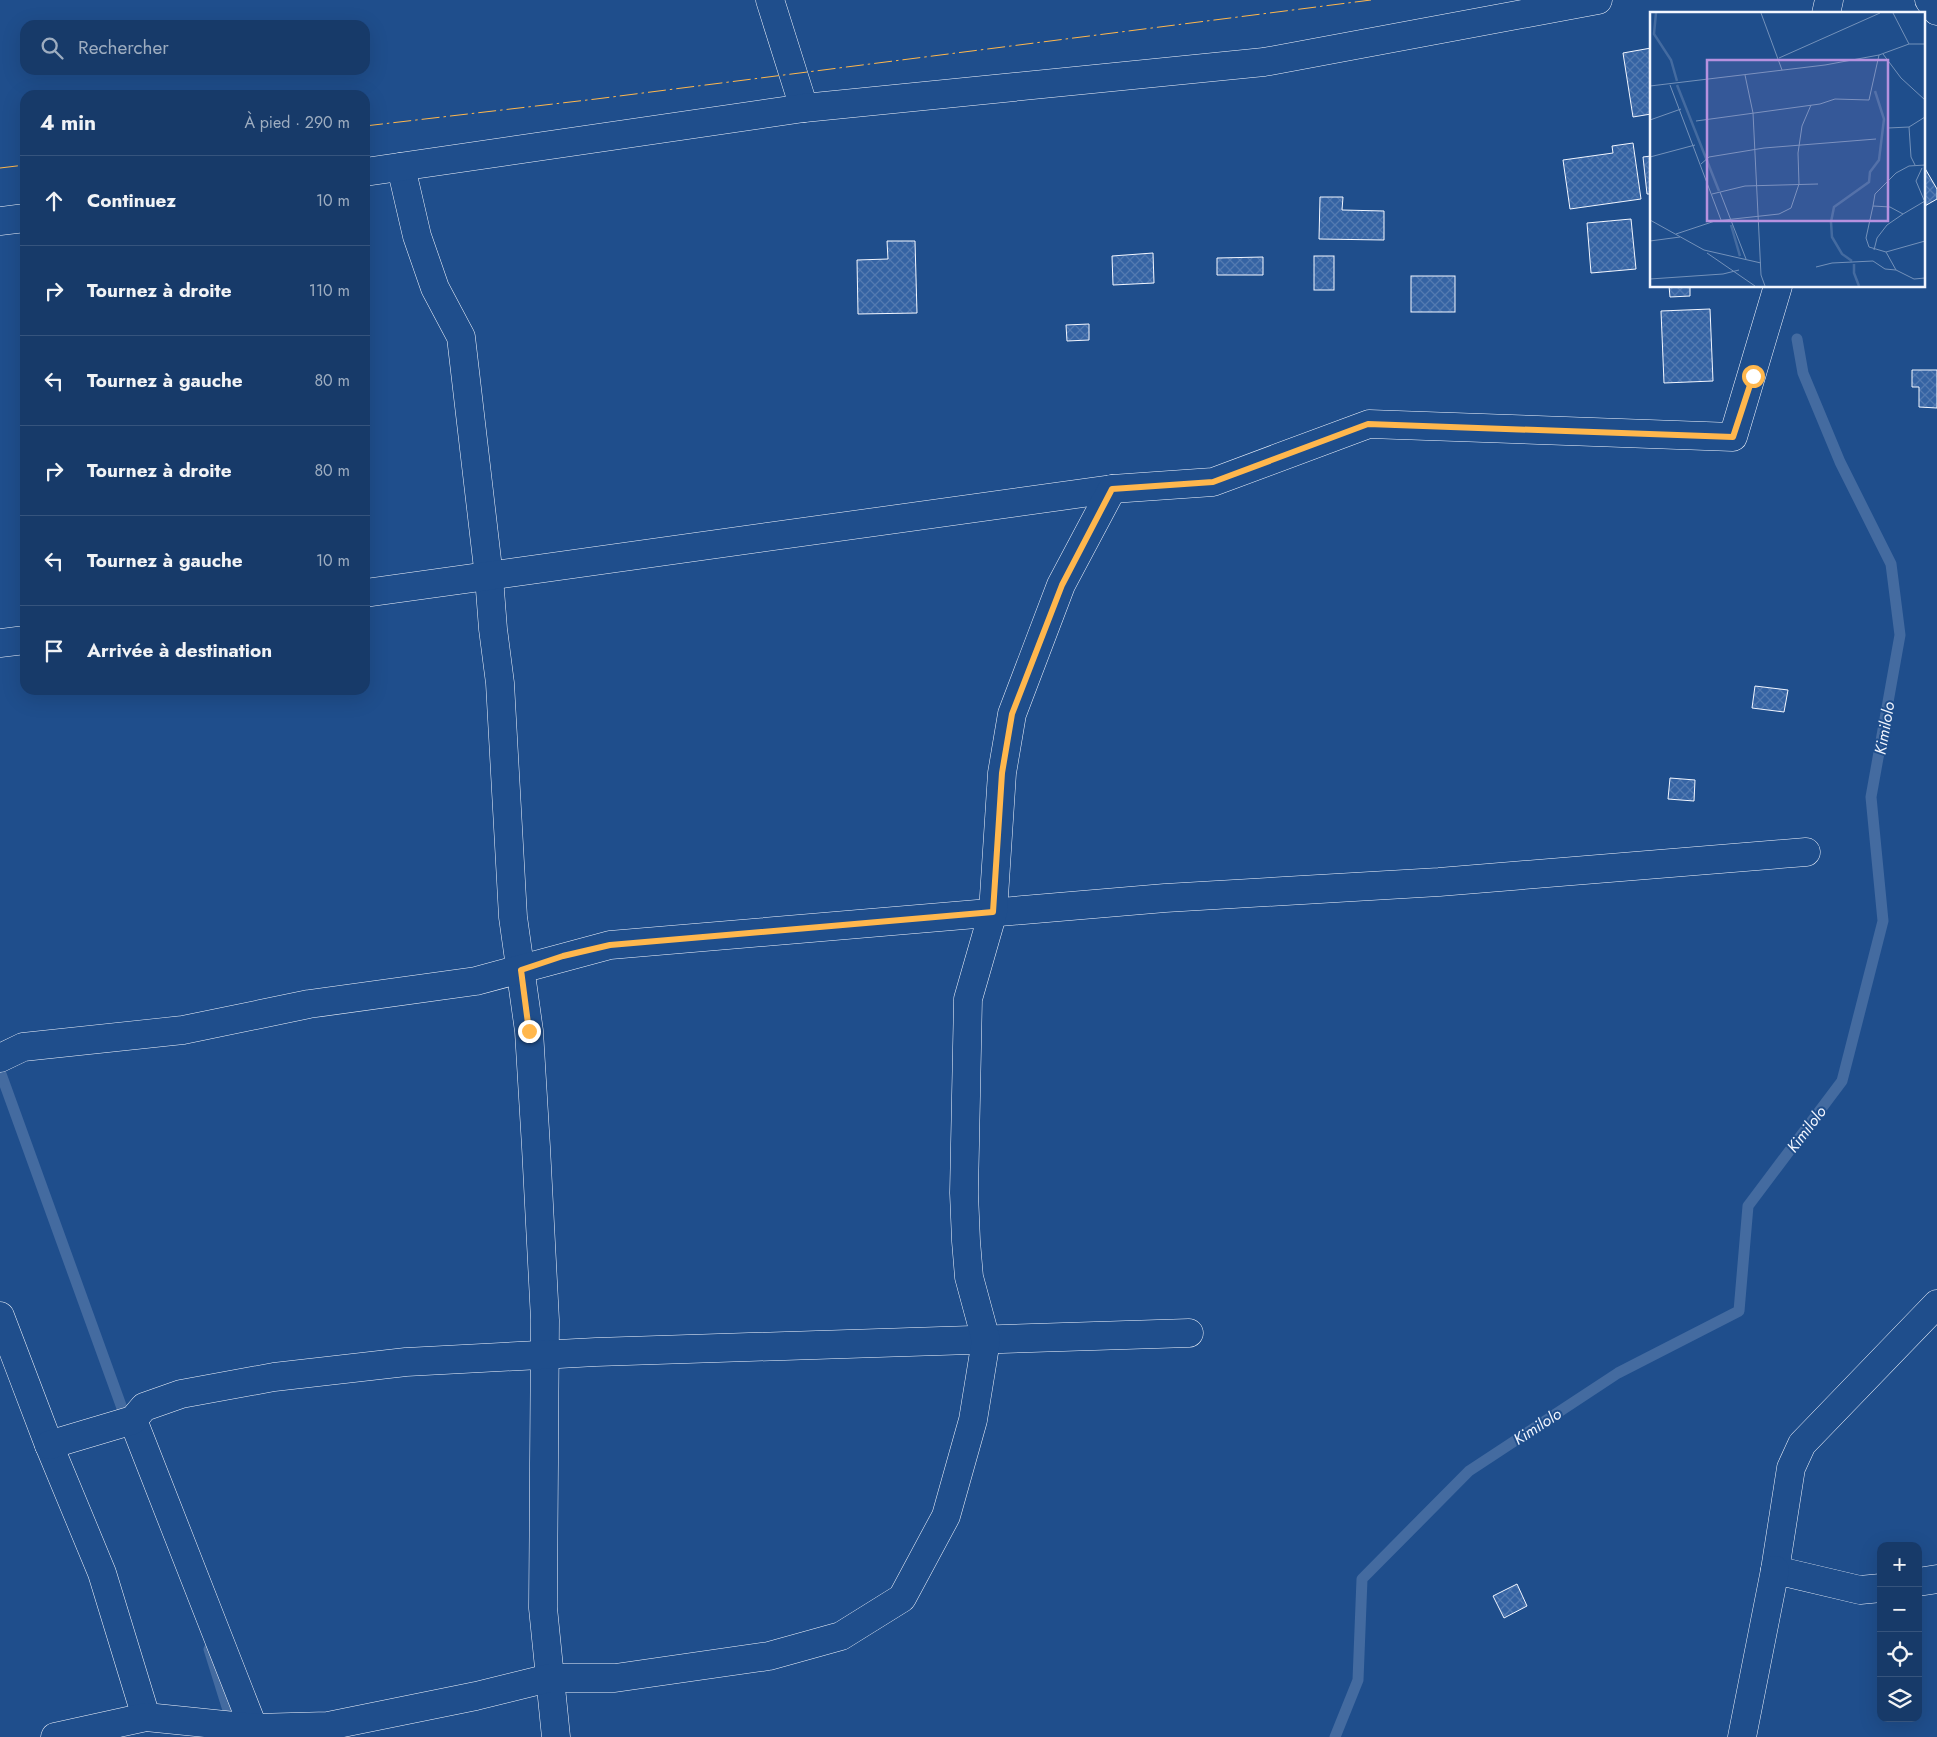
<!DOCTYPE html>
<html lang="fr">
<meta charset="utf-8">
<style>
body{margin:0;font-family:Jost,sans-serif;background:#20416f;color:#f1f3f6}
.controls{position:absolute;right:15px;bottom:15px;display:grid;overflow:hidden;border-radius:10px;box-shadow:0 5px 20px #0002}
.controls button{width:45px;height:45px;display:grid;place-items:center;padding:0;border:0;border-bottom:1px solid #36547d;background:#173a69;color:#f1f3f6;font:25px sans-serif}
.stop{position:absolute;width:15px;height:15px;margin:-11px;border:4px solid #ffb74d;border-radius:50%;background:#fff}
.stop.end{background:#ffb74d;border-color:#fff;box-shadow:0 1px 5px #0008}
.list{margin:0;padding:0;list-style:none}
h2{display:flex;justify-content:space-between;align-items:center;height:65px;margin:0;padding:0 20px;font-size:21px}
h2 small{font-size:16px;font-weight:400;color:#9eadc0}
.list li{display:grid;grid-template-columns:32px 1fr auto;gap:15px;align-items:center;box-sizing:border-box;height:90px;padding:0 20px;border-top:1px solid #36547d}
.list b{display:block;font-size:19px;white-space:nowrap}
.list em{font-size:16px;font-style:normal;color:#9eadc0}
.icon{flex:none;width:28px;height:28px;fill:none;stroke:currentColor;stroke-width:2;stroke-linecap:round;stroke-linejoin:round}
.map{position:relative;flex:none;width:1937px;height:1737px;overflow:hidden}
.search{position:absolute;background:#173a69;box-shadow:0 5px 20px #0002;left:20px;top:20px;width:350px;height:55px;display:flex;align-items:center;gap:12px;box-sizing:border-box;padding:0 18px;border-radius:15px;color:#9eadc0;font-size:19px}
.panel{position:absolute;background:#173a69;box-shadow:0 5px 20px #0002;left:20px;top:90px;width:350px;height:605px;border-radius:15px}
.map>svg:first-child{display:block}
</style>
<div class="map">
<svg width="1937" height="1737" viewBox="0 0 1937 1737">
<defs>
<pattern id="building-cross-hatch" width="8" height="8" patternUnits="userSpaceOnUse" patternTransform="scale(1.25)"><rect width="8" height="8" fill="#3563a3"/><path d="M0 0l8 8M0 8l8-8" fill="none" stroke="#537ab1"/></pattern>
</defs>
<rect width="100%" height="100%" fill="#1f4e8c"/>
<g fill="none" stroke-linecap="round" stroke-linejoin="round">
<g stroke="#446ba0" stroke-width="11">
<path d="M0,1071L127,1422"/>
<path d="M209,1649L233,1726"/>
<path d="M1335,1737L1358,1680L1362,1579L1469,1471L1618,1373L1739,1311L1748,1206L1842,1081L1883,921L1871,797L1900,635L1891,564L1840,462L1803,373L1797,339"/>
</g>
</g>
<g fill="url(#building-cross-hatch)" stroke="#f2f6ff">
<path d="M1651,48V114L1633,117L1623,53Z"/>
<path d="M1633,143L1641,199L1570,209L1563,160L1613,153L1612,146Z"/>
<path d="M1651,156V194H1647L1643,157Z"/>
<path d="M1923,165L1937,189V199L1923,207Z"/>
<path d="M1320,197H1343L1342,210L1384,211V240L1319,239Z"/>
<path d="M1631,219L1636,269L1591,273L1587,223Z"/>
<path d="M887,241H915L917,313L858,314L857,260L888,259Z"/>
<path d="M1153,253L1154,283L1113,285L1112,256Z"/>
<rect x="1314" y="256" width="20" height="34"/>
<path d="M1263,257V275H1217V258Z"/>
<rect x="1411" y="276" width="44" height="36"/>
<path d="M1669,286H1690V296L1670,297Z"/>
<path d="M1710,309L1713,381L1664,383L1661,311Z"/>
<path d="M1089,324V340L1067,341L1066,325Z"/>
<path d="M1912,370H1937V408L1919,407V387H1912Z"/>
<path d="M1755,686L1788,690L1784,712L1752,708Z"/>
<path d="M1670,778L1695,780L1694,801L1668,799Z"/>
<path d="M1517,1584L1527,1606L1504,1618L1493,1596Z"/>
</g>
<g fill="none" stroke-linecap="round" stroke-linejoin="round">
<g stroke="#f2f6ff" stroke-width="29">
<g id="street">
<path d="M770,0L804,108"/>
<path d="M1929,0L1937,11"/>
<path d="M1826,14L1829,0"/>
<path d="M401,167L417,236L435,288L461,337L489,577L493,629L500,683L513,917L529,1031L536,1147L545,1320L543,1608L556,1737"/>
<path d="M365,172L804,108L1264,62L1598,0"/>
<path d="M0,221L25,218"/>
<path d="M365,593L1112,489L1213,482L1369,424L1733,437L1778,286"/>
<path d="M0,643L25,640"/>
<path d="M0,1058L23,1047L183,1030L309,1004L476,981L610,945L1165,898L1439,882L1806,852"/>
<path d="M0,1316L49,1445L102,1573L146,1717"/>
<path d="M133,1420L257,1737"/>
<path d="M49,1445L133,1420L144,1407L181,1394L274,1377L406,1362L596,1352L1189,1333"/>
<path d="M1918,1582L1937,1579"/>
<path d="M1881,1588L1860,1590L1775,1570L1791,1468L1802,1444L1937,1304"/>
<path d="M55,1737L146,1717L254,1728L328,1726L476,1696L549,1678H615L769,1656L841,1636L902,1598L946,1516L973,1420L986,1340L969,1277L966,1241L964,1193L968,999L993,912L1002,773L1012,714L1061,585L1112,489"/>
<path d="M1742,1737L1775,1570"/>
</g>
</g>
<use href="#street" stroke="#1f4e8c" stroke-width="28"/>
<g stroke="#ffb74d" stroke-width="1" stroke-dasharray="18 4 2.5 4" stroke-linecap="butt">
<path d="M365,126L596,99L1371,0"/>
<path d="M0,168L25,165"/>
</g>
</g>
<g fill="none" stroke-linecap="round" stroke-linejoin="round">
<path stroke="#ffb74d" stroke-width="6" d="M529,1031L521,970L563,956L610,945L993,912L1002,773L1012,714L1062,585L1112,489L1213,482L1368,424L1733,437L1753,376"/>
</g>
<g text-anchor="middle" stroke-width="4" stroke-linejoin="round" paint-order="stroke">
<g font-size="16" font-style="italic" fill="#f2f6ff" stroke="#1f4e8c">
<text transform="translate(1884 728) rotate(-80)" y="6">Kimilolo</text>
<text transform="translate(1806 1129) rotate(-53)" y="6">Kimilolo</text>
<text transform="translate(1537 1426) rotate(-33)" y="6">Kimilolo</text>
</g>
</g>
<g transform="translate(1650 12)">
<rect width="275" height="275" fill="#1f4e8c"/>
<path fill="none" stroke="#446ba0" stroke-width="2.5" d="M6,1L4,22L21,48L27,69M27,73L69,179M81,213L90,244L89,241M202,249L192,242L182,225L181,210L184,195L219,170L220,160L229,148L234,107L225,79M204,252V261L209,274"/>
<path fill="none" stroke="#7391ba" stroke-width="1" d="M111,1L132,58M243,1L259,32M233,42L251,66L275,88M129,46L230,1M95,63L103,101L111,263L115,274M20,73L71,208M0,74L175,53L229,43L259,32H275M0,108L31,97M46,109L170,92L185,87L219,88L229,43M259,115L261,145L265,153M238,116L259,115L275,105M0,145L45,133M51,152L59,145L114,136L226,127M275,153L259,154L246,161L225,182L223,194L240,195L253,202L275,189M272,156L266,169L274,188M70,180L96,247M62,182L95,174L168,172M223,194L216,226L219,235L236,240L275,229M0,208L54,238L111,251M26,222L65,209L129,202L141,196L149,172L148,141L152,114L161,93M0,229L30,225M224,238L227,226L237,213L253,202M236,240L246,258L264,267L275,266M57,241L105,274M166,255L182,251L223,249L235,257L246,258M0,267L73,262L89,258"/>
<path fill="#b691df" fill-opacity="0.15" stroke="#b691df" stroke-width="2.5" d="M57,48H238V209H57Z"/>
<rect width="275" height="275" fill="none" stroke="#f2f6ff" stroke-width="2.5"/>
</g>
</svg>
<div class="controls">
<button>+</button>
<button>−</button>
<button><svg class="icon" aria-label="locate" viewBox="0 0 24 24"><circle cx="12" cy="12" r="6"/><path d="M12 2v4M12 18v4M2 12h4M18 12h4"/></svg></button>
<button><svg class="icon" aria-label="layers" viewBox="0 0 24 24"><path d="M12 4l9 5-9 5-9-5zM3 14l9 5 9-5"/></svg></button>
</div>
<div class="stop" style="left:1753px;top:376px"></div>
<div class="stop end" style="left:529px;top:1031px"></div>
<div class="search"><svg class="icon" aria-label="search" viewBox="0 0 24 24"><circle cx="10" cy="10" r="6"/><path d="M15 15l6 6"/></svg>Rechercher</div>
<section class="panel">
<h2>4 min<small>À pied · 290 m</small></h2>
<ul class="list">
<li><svg class="icon" aria-label="ahead" viewBox="0 0 24 24"><path d="M12 20V5M6 11l6-6 6 6"/></svg><div><b>Continuez</b></div><em>10 m</em></li>
<li><svg class="icon" aria-label="right" viewBox="0 0 24 24"><path d="M7 20v-9h11M14 6l5 5-5 5"/></svg><div><b>Tournez à droite</b></div><em>110 m</em></li>
<li><svg class="icon" aria-label="left" viewBox="0 0 24 24"><path d="M17 20v-9H6M10 6l-5 5 5 5"/></svg><div><b>Tournez à gauche</b></div><em>80 m</em></li>
<li><svg class="icon" aria-label="right" viewBox="0 0 24 24"><path d="M7 20v-9h11M14 6l5 5-5 5"/></svg><div><b>Tournez à droite</b></div><em>80 m</em></li>
<li><svg class="icon" aria-label="left" viewBox="0 0 24 24"><path d="M17 20v-9H6M10 6l-5 5 5 5"/></svg><div><b>Tournez à gauche</b></div><em>10 m</em></li>
<li><svg class="icon" aria-label="arrive" viewBox="0 0 24 24"><path d="M6 21V4h12l-3 4 3 4H6"/></svg><div><b>Arrivée à destination</b></div></li>
</ul>
</section>
</div>
